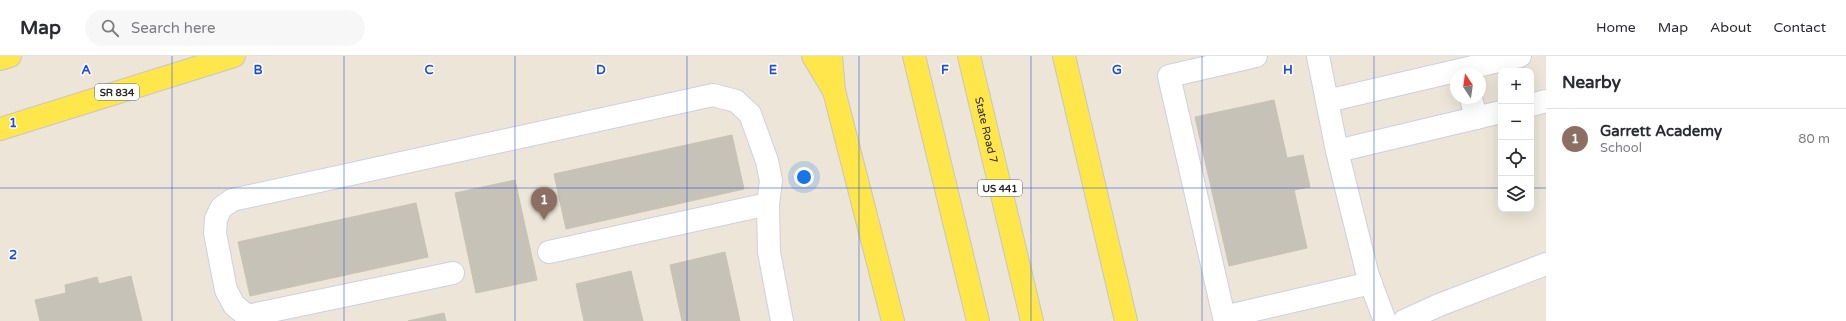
<!DOCTYPE html>
<meta charset="utf-8">
<style>
body{margin:0;font-family:"Varela Round",sans-serif;background:#f7f7f7;color:#2b2b33}
.controls{position:absolute;right:12px;top:12px;display:grid;overflow:hidden;border-radius:8px;box-shadow:0 4px 16px #0002}
.controls button{width:36px;height:36px;display:grid;place-items:center;padding:0;border:0;border-bottom:1px solid #e1e1e2;background:#fff;color:#2b2b33;font:20px sans-serif}
.compass{position:absolute;left:1450px;top:12px;width:36px;height:36px;border-radius:50%;background:#fff;box-shadow:0 4px 16px #0002;rotate:347deg}
.you{position:absolute;left:804px;top:121px;width:14px;height:14px;margin:-10px;border:3px solid #fff;border-radius:50%;background:#1a73e8;box-shadow:0 0 0 6px #1a73e833}
.badge{display:grid;place-items:center;width:26px;height:26px;border-radius:50%;background:#ea580c;color:#fff;font-size:13px;font-weight:700}
.pin{position:absolute;translate:-50% -33px;filter:drop-shadow(0 1px 2px #0008)}
.pin::after{content:'';position:absolute;top:21px;width:14px;height:12px;background:inherit;clip-path:polygon(0 0,100% 0,50% 100%)}
.list{margin:0;padding:0;list-style:none}
h2{display:flex;justify-content:space-between;align-items:center;height:52px;margin:0;padding:0 16px;font-size:17px}
h2 small{font-size:13px;font-weight:400;color:#7c7c81}
.list li{display:grid;grid-template-columns:26px 1fr auto;gap:12px;align-items:center;box-sizing:border-box;height:60px;padding:0 16px;border-top:1px solid #e1e1e2}
.list b{display:block;font-size:15px;white-space:nowrap}
.list p{margin:0;font-size:13px;white-space:nowrap;color:#7c7c81}
.list em{font-size:13px;font-style:normal;color:#7c7c81}
.icon{flex:none;width:22px;height:22px;fill:none;stroke:currentColor;stroke-width:2;stroke-linecap:round;stroke-linejoin:round}
.map{position:relative;flex:none;width:1546px;height:265px;overflow:hidden}
header{display:flex;align-items:center;gap:24px;box-sizing:border-box;height:56px;padding:0 20px;background:#fff;border-bottom:1px solid #e1e1e2}
header strong{font-size:19px}
nav{display:flex;gap:22px;margin-inline-start:auto;font-size:14px}
.search{width:280px;height:36px;background:#f7f7f7;display:flex;align-items:center;gap:10px;box-sizing:border-box;padding:0 14px;border-radius:22px;color:#7c7c81;font-size:15px}
main{display:flex}
aside{flex:1;background:#fff}
.map>svg:first-child{display:block}
</style>
<header>
<strong>Map</strong>
<div class="search"><svg class="icon" aria-label="search" viewBox="0 0 24 24"><circle cx="10" cy="10" r="6"/><path d="M15 15l6 6"/></svg>Search here</div>
<nav><a>Home</a><a>Map</a><a>About</a><a>Contact</a></nav>
</header>
<main>
<div class="map">
<svg width="1546" height="265" viewBox="0 0 1546 265">
<rect width="100%" height="100%" fill="#ece5d8"/>
<g fill="#c7c2b8" stroke="#c7c2b2">
<path d="M1274,44L1287,102L1303,99L1310,131L1294,134L1307,192L1229,210L1195,61Z"/>
<path d="M732,79L744,133L566,173L554,118Z"/>
<path d="M515,124L537,224L476,237L455,137Z"/>
<path d="M416,147L428,201L250,240L238,186Z"/>
<path d="M725,196L740,265H682L670,209Z"/>
<path d="M631,215L643,265H584L576,228Z"/>
<path d="M131,220L142,265H40L35,244L66,237L65,229L97,221L99,228Z"/>
<path d="M444,257L446,265H408Z"/>
</g>
<g fill="none" stroke-linecap="round" stroke-linejoin="round">
<g stroke="#cdcfe3" stroke-width="24">
<g id="minor">
<path d="M1256,0L1169,20L1224,261L1371,227"/>
<path d="M1318,0L1337,95L1368,220L1385,265"/>
<path d="M1471,42L1476,62"/>
<path d="M1327,45L1520,0"/>
<path d="M1531,49L1546,45"/>
<path d="M1337,95L1501,56"/>
<path d="M549,196L768,148"/>
<path d="M247,260L453,217"/>
<path d="M248,265L247,260L234,249L226,234L215,177L216,163L221,152L232,144L713,39L736,45L750,58L767,105L771,125L768,148L769,196L782,265"/>
<path d="M1404,265L1439,249L1546,208"/>
</g>
</g>
<g stroke="#c7c7c7" stroke-width="24">
<g id="major">
<path d="M813,0L831,30"/>
<path d="M831,0L834,35L893,265"/>
<path d="M914,0L978,265"/>
<path id="s1" d="M969,0L1032,265"/>
<path d="M1064,0L1126,265"/>
<path d="M0,3L10,0"/>
<path d="M0,73L234,0"/>
</g>
</g>
<use href="#minor" stroke="#fff" stroke-width="22"/>
<use href="#major" stroke="#fee64b" stroke-width="22"/>
</g>
<path fill="none" stroke="#1d4ed8" stroke-width="1" stroke-opacity="0.55" d="M172,0V265M344,0V265M515,0V265M687,0V265M859,0V265M1031,0V265M1202,0V265M1374,0V265M0,132H1501M1531,132H1546"/>
<g text-anchor="middle" stroke-width="3" stroke-linejoin="round" paint-order="stroke">
<g fill="#fff" stroke="#686868" stroke-width="1">
<rect x="95" y="28" width="44" height="16" rx="3"/>
<rect x="978" y="124" width="44" height="16" rx="3"/>
</g>
<g font-size="10" font-weight="bold" fill="#282828">
<text x="117" y="40">SR 834</text>
<text x="1000" y="136">US 441</text>
</g>
<g font-size="11" fill="#282828" stroke="#fff">
<text dy="4" stroke="none"><textPath href="#s1" startOffset="76">State Road 7</textPath></text>
</g>
</g>
<g font-size="13" text-anchor="middle" font-weight="bold" fill="#1d4ed8" stroke="#fff" stroke-width="3" stroke-linejoin="round" paint-order="stroke">
<text x="86" y="18">A</text>
<text x="258" y="18">B</text>
<text x="429" y="18">C</text>
<text x="601" y="18">D</text>
<text x="773" y="18">E</text>
<text x="945" y="18">F</text>
<text x="1117" y="18">G</text>
<text x="1288" y="18">H</text>
<text x="13" y="71">1</text>
<text x="13" y="203">2</text>
</g>
</svg>
<div class="controls">
<button>+</button>
<button>−</button>
<button><svg class="icon" aria-label="locate" viewBox="0 0 24 24"><circle cx="12" cy="12" r="6"/><path d="M12 2v4M12 18v4M2 12h4M18 12h4"/></svg></button>
<button><svg class="icon" aria-label="layers" viewBox="0 0 24 24"><path d="M12 4l9 5-9 5-9-5zM3 14l9 5 9-5"/></svg></button>
</div>
<svg class="compass" viewBox="-18 -18 36 36"><path d="M0-13l5 13h-10z" fill="#e53935"/><path d="M0 13l5-13h-10z" fill="#7c7c81"/></svg>
<div class="you"></div>
<div class="pin badge" style="left:544px;top:164px;background:#8d6e63">1</div>
</div>
<aside>
<h2>Nearby<small></small></h2>
<ul class="list">
<li><span class="badge" style="background:#8d6e63">1</span><div><b>Garrett Academy</b><p>School</p></div><em>80 m</em></li>
</ul>
</aside>
</main>
